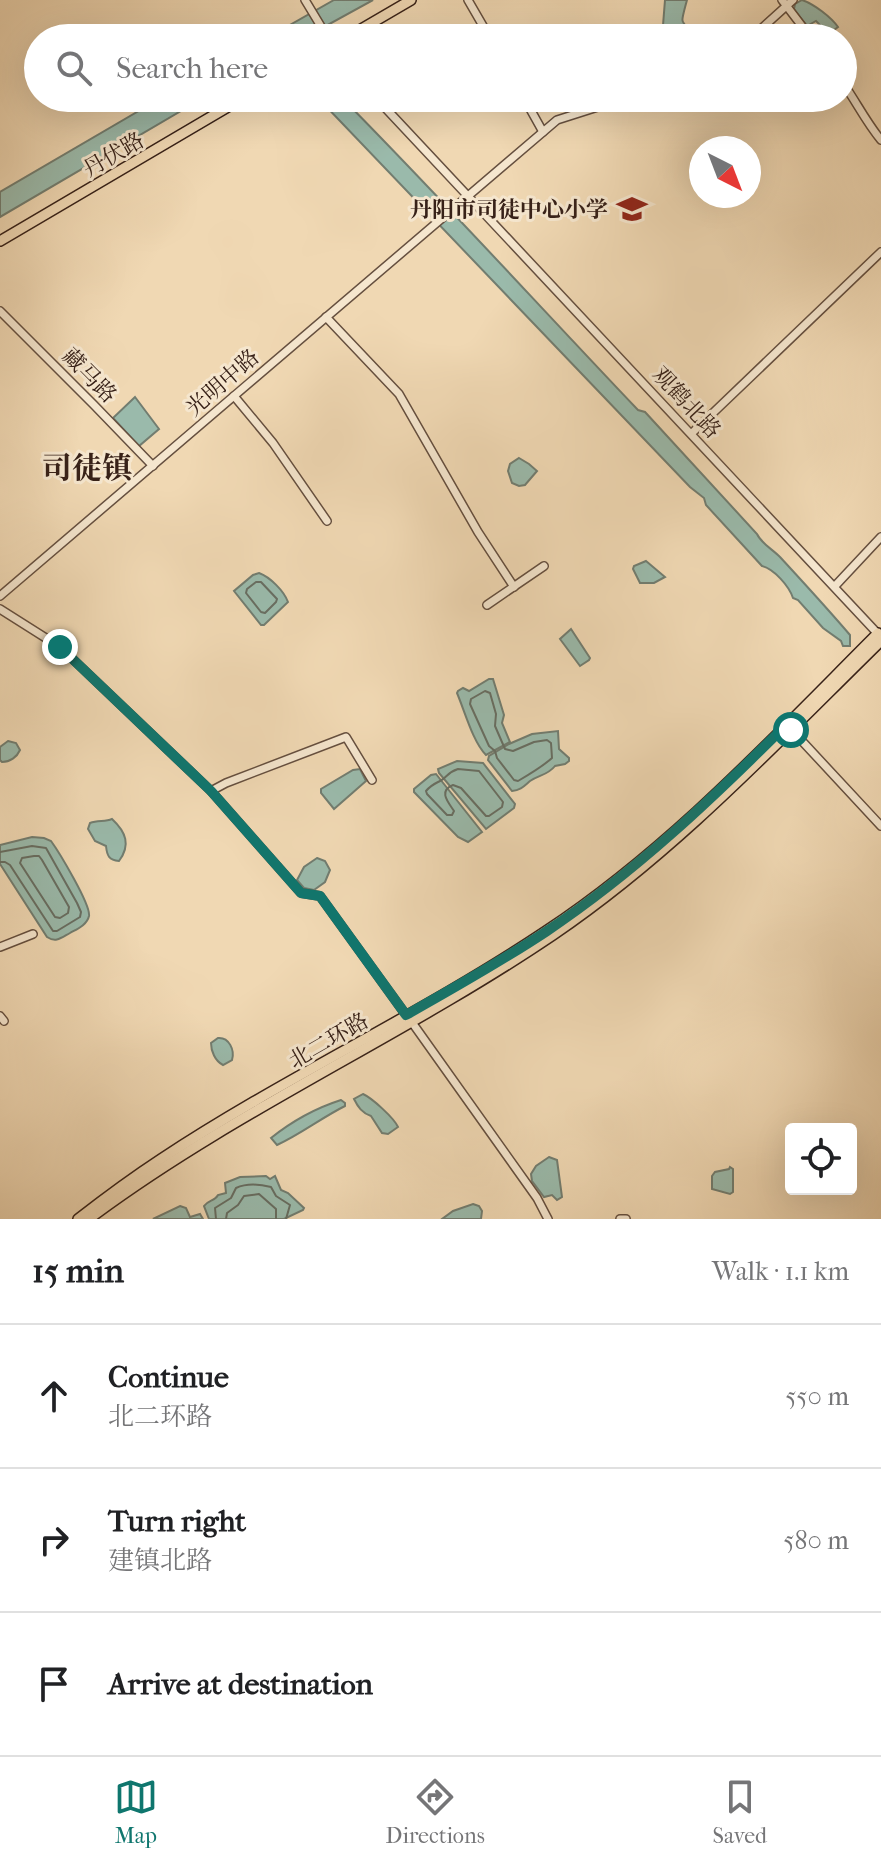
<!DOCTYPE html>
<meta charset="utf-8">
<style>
body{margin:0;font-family:"IM FELL French Canon","Noto Serif SC",serif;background:#f6f6f6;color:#202124}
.controls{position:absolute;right:24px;bottom:24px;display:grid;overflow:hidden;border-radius:8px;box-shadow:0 8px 32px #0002}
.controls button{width:72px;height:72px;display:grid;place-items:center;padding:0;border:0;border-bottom:2px solid #e0e0e0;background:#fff;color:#202124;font:40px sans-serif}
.compass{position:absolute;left:689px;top:136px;width:72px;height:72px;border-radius:50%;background:#fff;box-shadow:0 8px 32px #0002;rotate:138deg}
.stop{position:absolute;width:24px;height:24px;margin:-18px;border:6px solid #0f766e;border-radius:50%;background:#fff}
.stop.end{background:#0f766e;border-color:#fff;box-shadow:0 2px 8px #0008}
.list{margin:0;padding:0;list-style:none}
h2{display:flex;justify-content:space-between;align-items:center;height:104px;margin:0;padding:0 32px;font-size:34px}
h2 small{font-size:26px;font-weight:400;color:#757577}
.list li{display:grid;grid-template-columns:52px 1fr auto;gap:24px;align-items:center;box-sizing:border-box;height:144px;padding:0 32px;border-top:2px solid #e0e0e0}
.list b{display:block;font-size:30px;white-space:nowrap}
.list p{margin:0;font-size:26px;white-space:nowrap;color:#757577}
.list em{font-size:26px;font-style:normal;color:#757577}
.icon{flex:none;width:44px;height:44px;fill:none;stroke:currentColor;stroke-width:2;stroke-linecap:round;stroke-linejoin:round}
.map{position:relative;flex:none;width:881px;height:1219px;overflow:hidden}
.search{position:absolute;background:#fff;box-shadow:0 8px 32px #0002;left:24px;right:24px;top:24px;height:88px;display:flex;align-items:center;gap:20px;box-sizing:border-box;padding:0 28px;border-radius:44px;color:#757577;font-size:30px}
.sheet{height:536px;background:#fff}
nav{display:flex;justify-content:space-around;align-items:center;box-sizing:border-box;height:112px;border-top:2px solid #e0e0e0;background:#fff;font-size:22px;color:#757577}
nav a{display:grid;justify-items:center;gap:4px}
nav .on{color:#0f766e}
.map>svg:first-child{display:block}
</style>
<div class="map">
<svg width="881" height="1219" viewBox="0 0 881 1219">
<rect width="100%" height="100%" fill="#f0d8b3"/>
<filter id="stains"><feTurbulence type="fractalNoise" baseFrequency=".0025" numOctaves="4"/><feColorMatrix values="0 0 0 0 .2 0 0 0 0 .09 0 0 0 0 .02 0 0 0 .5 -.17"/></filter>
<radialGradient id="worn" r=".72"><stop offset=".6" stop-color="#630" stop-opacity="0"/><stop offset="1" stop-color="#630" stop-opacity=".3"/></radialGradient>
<g fill="#9abaab" stroke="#727d70" stroke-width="2">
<path d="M334,0H373L304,38H267Z"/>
<path d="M665,0H687C679,30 681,17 697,38H662Z"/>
<path d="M802,0C814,4 831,17 838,27L830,33L827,28L824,29L816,21L807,26L794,9L795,4Z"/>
<path d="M161,98H203L0,217V192Z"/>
<path d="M318,98H342C443,200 539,306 638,410L645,412L757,534C761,543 772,549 780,557C803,582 827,608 850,635V646H843L841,641L823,628L798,600L793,598C789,586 774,569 762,566L706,505L704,498L690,487Z"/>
<path d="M135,397L159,429L139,446L113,418Z"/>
<path d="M519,458L529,464L537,471L525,485L519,486L512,483L508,471L510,464Z"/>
<path d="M646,561L665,577L654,583H640L633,569L634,566Z"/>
<path d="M259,573C270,577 284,591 288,602L264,625H261L234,591L253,575Z"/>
<path d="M571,629L590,658L589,660L580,666L560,639Z"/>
<path d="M489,679H493L504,715L502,723L510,742L486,755C473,742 465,712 457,693L458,691L463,688L469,691Z"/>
<path d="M558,731L559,749L569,758V761L565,764L555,766C548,775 539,775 530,781C524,786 521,790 512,791L488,760L489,756L509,744L532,734Z"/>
<path d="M8,741L16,743L20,750C17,757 10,762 2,762L0,760V747Z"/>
<path d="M457,761L483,763L515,804L514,808L486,829L439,773L438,769Z"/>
<path d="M360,769L366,781L334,809L321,793V789L353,770Z"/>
<path d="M436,774L482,832L468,842L458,837L414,792V789L431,775Z"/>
<path d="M112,819C126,832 131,845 119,861C109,860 107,856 106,846L95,841L88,829L90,823C98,820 105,822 112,819Z"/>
<path d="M32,837L44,838L51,841C59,852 91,905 89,916C87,925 77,929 70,933C61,938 56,943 47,937L0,864V845Z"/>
<path d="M317,858L325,861L330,870L325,882L314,890L304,888L297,880L304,867Z"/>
<path d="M218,1038C229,1037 235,1050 232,1060L223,1065C215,1061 211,1051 211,1043Z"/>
<path d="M363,1094C372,1098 394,1118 398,1127L388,1134L382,1133L371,1116C362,1113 358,1107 354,1099Z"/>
<path d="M341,1100L345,1103V1106C321,1118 301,1134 277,1145L271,1138C291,1122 316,1108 341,1100Z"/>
<path d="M549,1157L557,1160L562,1197L557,1200L552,1195L544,1197L532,1181L531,1174L536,1166Z"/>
<path d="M730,1167L733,1169V1192L730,1194L712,1189V1176L715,1172L729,1169Z"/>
<path d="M266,1176L270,1179L275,1176L281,1190L288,1193L304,1208L303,1210L284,1219H209L204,1206C208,1200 215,1201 218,1195L226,1193L225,1183L240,1177Z"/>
<path d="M473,1204L479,1206L482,1211L481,1219H442L453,1211Z"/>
<path d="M180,1206L186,1208L190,1217L200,1214L203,1219H153Z"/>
</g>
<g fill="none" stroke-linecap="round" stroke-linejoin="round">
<g stroke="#686e62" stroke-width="2">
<path d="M256,582H261L277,599L276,602L265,613L261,612L246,593L247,589Z"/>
<path d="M485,691L490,693L496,714L495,726L505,749L513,751L534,742L547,740L551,743L552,758C542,767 530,774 518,781L514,780L497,758L495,751L489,746L470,704L471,699Z"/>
<path d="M458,769L479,771L503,802L502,807L489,816H486L461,788L453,785C438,791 448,802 454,811L452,815H447L427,794L426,791C431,785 434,784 440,781C448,777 446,773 458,769Z"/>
<path d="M0,852L32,846L46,848L77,903L81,912L80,917L57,931H53L10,865L5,862H0"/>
<path d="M34,856H39L42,860L69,907L68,913L60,918L55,917L20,863L22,858Z"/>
<path d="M216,1219L215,1208L231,1198L236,1188C247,1183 259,1184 271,1187L276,1196L290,1205L286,1219"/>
<path d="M226,1219L227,1213L238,1205L244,1196L259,1194L276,1209V1219"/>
</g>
<g stroke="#654f3f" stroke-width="10">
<g id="minor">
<path d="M305,0L328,38"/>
<path d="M468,0L490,38"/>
<path d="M782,0L811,38"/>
<path d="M751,38L793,0"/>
<path d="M843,83C857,103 866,122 881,140"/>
<path d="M376,98L879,635"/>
<path d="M524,98L543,132"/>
<path d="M0,311L94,405L153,466"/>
<path d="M326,317L399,394L478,532L514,587"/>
<path d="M234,396L273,443L327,521"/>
<path d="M692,433L881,252"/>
<path d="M835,586L881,537"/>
<path d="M0,596L557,120L626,98"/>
<path d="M487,605L544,566"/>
<path d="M0,609L60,647L211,791L301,893L320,896L406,1015"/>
<path d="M788,726L881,826"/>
<path d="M211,791L226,783L346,737L372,780"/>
<path d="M0,947L33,934"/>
<path d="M0,1016L4,1021"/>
<path d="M411,1021L537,1198L548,1219"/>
<path d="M620,1219H626"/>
</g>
</g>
<g stroke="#372118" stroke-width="12">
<g id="major">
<path d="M346,38L411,0"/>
<path d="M0,241L243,98"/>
<path d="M78,1219C105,1198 132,1178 161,1159C285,1077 422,1014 546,931C670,849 773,738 878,633"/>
<path d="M89,1219C235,1110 402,1037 553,935C675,852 776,744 881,641"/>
</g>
</g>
<use href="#minor" stroke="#f5e6ce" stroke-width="7"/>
<use href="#major" stroke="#f0d8b3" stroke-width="9"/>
</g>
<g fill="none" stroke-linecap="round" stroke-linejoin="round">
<path stroke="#0f766e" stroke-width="10" d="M60,647L211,791L301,893L320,896L406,1015C454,988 502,961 547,931C635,872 712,799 786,725L791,730"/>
</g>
<defs>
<g id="school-bare" transform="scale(2.4)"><path d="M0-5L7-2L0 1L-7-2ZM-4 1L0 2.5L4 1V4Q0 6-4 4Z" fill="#8f2418" stroke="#f5e6ce" stroke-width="2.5" paint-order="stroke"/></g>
</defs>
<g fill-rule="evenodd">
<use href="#school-bare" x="632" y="209"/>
</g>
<g text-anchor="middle" stroke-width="6" stroke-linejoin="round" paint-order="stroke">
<g font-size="22" fill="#372118" stroke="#f5e6ce">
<text transform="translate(113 154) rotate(-30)" y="8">丹伏路</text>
<text transform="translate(90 375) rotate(45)" y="8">藏马路</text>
<text transform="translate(222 382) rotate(-41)" y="8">光明中路</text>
<text transform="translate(687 402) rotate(47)" y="8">观鹤北路</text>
<text transform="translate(328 1040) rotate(-30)" y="8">北二环路</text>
</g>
<g font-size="22" font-weight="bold" fill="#372118" stroke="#f5e6ce" text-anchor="end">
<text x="608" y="217">丹阳市司徒中心小学</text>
</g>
<g font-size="30" font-weight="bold" fill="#372118" stroke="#f5e6ce">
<text x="87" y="478">司徒镇</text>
</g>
</g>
<rect width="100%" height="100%" filter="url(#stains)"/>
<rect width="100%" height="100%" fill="url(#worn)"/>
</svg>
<div class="controls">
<button><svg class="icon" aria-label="locate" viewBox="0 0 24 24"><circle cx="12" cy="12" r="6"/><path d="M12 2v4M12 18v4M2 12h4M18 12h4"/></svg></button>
</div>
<svg class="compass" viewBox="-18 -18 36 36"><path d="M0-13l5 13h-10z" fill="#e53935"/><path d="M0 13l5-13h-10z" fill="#757577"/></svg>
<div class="stop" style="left:791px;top:730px"></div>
<div class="stop end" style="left:60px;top:647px"></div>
<div class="search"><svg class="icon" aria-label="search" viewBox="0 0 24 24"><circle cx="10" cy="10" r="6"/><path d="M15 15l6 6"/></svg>Search here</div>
</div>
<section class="sheet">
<h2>15 min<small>Walk · 1.1 km</small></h2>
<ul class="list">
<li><svg class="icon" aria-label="ahead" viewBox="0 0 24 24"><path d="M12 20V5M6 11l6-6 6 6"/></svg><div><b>Continue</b><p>北二环路</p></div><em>550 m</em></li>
<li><svg class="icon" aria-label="right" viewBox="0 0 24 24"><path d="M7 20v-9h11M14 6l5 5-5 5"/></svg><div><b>Turn right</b><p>建镇北路</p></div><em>580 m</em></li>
<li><svg class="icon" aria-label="arrive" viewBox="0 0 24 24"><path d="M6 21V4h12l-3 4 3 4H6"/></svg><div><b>Arrive at destination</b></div></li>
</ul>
</section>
<nav>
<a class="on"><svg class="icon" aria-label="map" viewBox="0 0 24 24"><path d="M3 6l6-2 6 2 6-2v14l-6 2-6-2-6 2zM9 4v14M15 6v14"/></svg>Map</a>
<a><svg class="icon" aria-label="directions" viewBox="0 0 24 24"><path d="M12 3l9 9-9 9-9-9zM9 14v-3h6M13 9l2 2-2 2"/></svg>Directions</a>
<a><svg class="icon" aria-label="saved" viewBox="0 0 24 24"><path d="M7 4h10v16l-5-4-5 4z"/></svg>Saved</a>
</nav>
